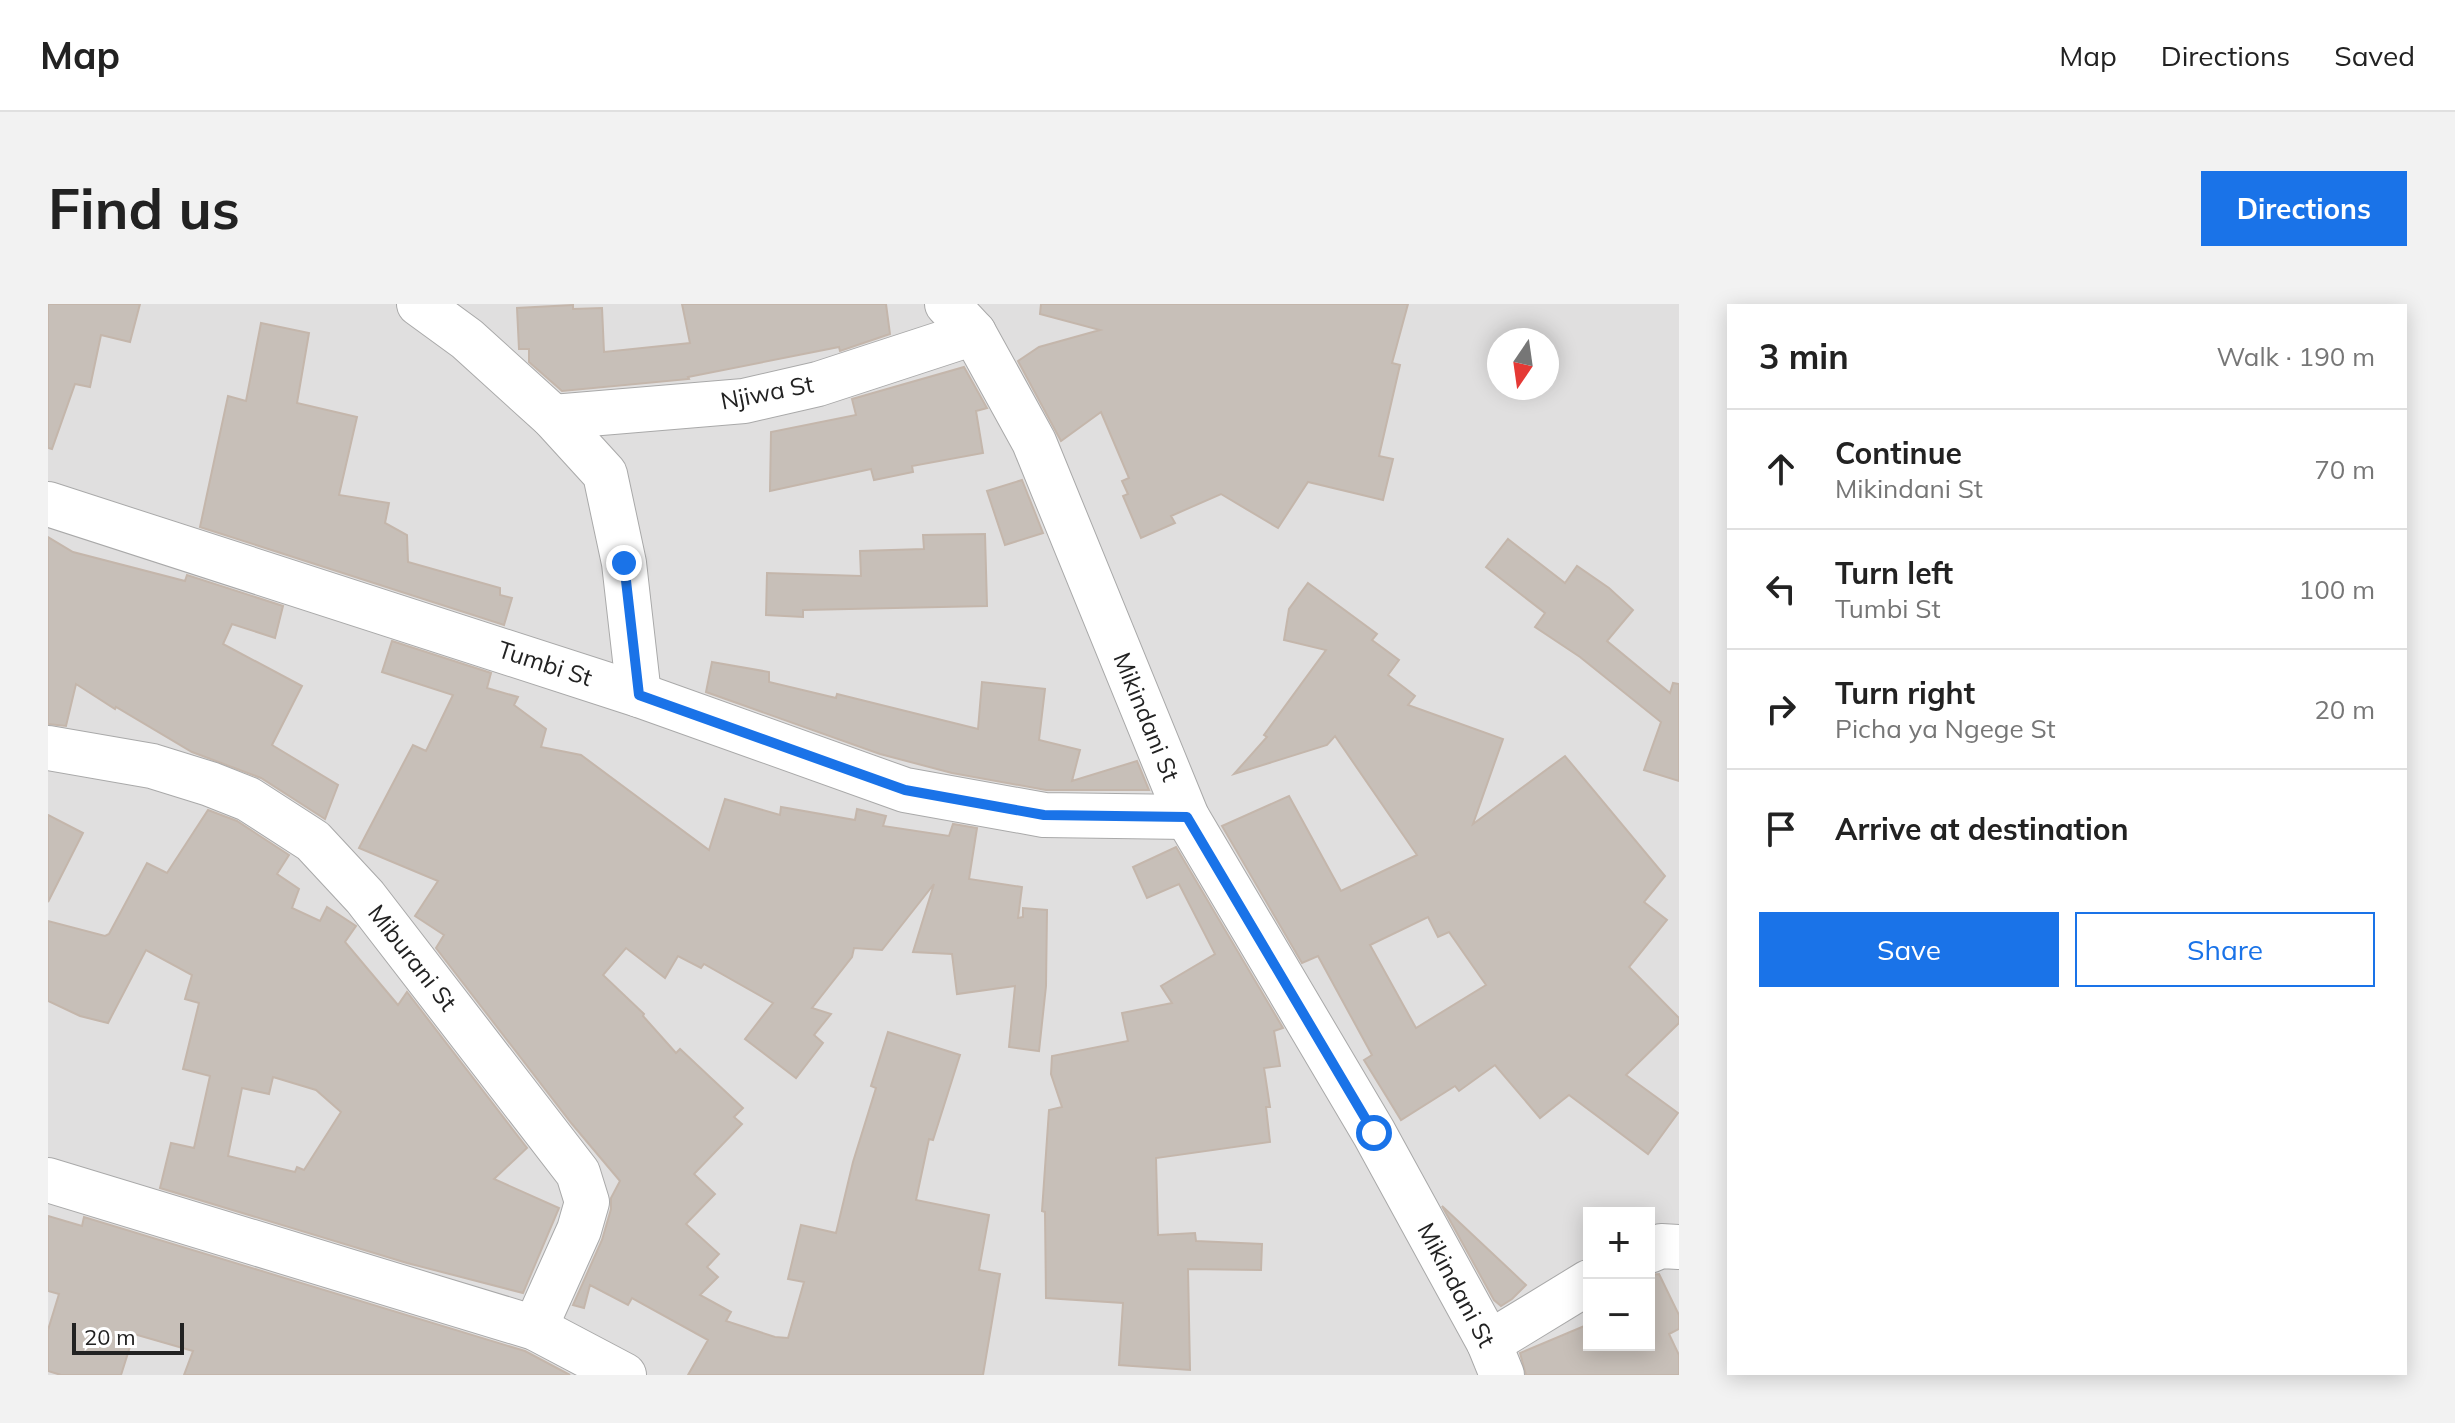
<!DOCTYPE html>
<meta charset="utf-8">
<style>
body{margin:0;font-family:Mulish,sans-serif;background:#f2f2f2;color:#222}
.controls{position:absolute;right:24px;bottom:24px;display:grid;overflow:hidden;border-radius:0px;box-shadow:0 4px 20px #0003}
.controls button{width:72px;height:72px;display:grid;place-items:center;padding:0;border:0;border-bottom:2px solid #e0e0e0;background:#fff;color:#222;font:40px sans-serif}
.compass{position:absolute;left:1439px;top:24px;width:72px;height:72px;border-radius:50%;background:#fff;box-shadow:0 4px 20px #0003;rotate:193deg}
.scale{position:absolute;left:24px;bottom:20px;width:112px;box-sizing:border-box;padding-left:8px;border:4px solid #222;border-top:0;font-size:22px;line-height:28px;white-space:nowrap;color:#222;-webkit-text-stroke:6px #fff;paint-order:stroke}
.stop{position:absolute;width:24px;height:24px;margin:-18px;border:6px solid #1a73e8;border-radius:50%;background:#fff}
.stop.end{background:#1a73e8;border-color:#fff;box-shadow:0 2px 8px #0008}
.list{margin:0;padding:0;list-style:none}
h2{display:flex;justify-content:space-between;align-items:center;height:104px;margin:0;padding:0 32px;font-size:34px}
h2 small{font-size:26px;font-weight:400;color:#767676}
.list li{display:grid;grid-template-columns:52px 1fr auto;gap:24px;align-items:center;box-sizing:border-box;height:120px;padding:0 32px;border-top:2px solid #e0e0e0}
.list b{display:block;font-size:30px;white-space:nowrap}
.list p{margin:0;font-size:26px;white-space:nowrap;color:#767676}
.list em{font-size:26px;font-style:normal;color:#767676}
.actions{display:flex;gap:16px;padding:24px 32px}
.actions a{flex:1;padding:18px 0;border:2px solid #1a73e8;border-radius:0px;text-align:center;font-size:28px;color:#1a73e8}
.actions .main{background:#1a73e8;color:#fff}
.icon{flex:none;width:44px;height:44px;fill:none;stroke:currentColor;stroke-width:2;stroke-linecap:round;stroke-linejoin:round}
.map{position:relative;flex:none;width:1631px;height:1071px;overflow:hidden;border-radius:0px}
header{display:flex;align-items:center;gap:48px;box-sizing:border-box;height:112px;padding:0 40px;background:#fff;border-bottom:2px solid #e0e0e0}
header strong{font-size:38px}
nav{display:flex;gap:44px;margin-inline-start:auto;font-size:28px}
.intro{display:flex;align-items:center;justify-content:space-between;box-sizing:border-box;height:192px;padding:0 48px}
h1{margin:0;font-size:56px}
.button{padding:20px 36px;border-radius:0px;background:#1a73e8;color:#fff;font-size:28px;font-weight:700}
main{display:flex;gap:48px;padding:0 48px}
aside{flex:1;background:#fff;border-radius:0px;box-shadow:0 4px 20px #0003}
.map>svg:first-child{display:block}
</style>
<header>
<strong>Map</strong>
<nav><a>Map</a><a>Directions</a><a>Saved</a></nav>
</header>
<div class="intro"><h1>Find us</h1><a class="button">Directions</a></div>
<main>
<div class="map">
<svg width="1631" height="1071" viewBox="0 0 1631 1071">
<rect width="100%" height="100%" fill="#f2efe9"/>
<path fill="#e0dfdf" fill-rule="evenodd" d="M0,0H1631V1071H0ZM1451,36H1499V84H1451ZM1541,909H1601V1041H1541Z"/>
<g fill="#c7bfb8" stroke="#c4b6ab" stroke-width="2" fill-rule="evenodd">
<path d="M0,0H92L82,38L53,31L42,83L27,80L4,145L0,144Z"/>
<path d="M634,0H838L842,30L792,47L791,43L640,73L641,75L514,87L481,58V45H471L469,4L525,1V5L554,4L556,48L642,39Z"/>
<path d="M993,0H1360L1344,59L1352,61L1331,152L1345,155L1335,196L1260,178L1230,224L1173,190L1123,212L1127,219L1093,234L1075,192L1080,190L1074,177L1081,174L1053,108L1013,137L970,57L991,43L1052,26L992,10Z"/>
<path d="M213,19L261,29L249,99L309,113L291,191L341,199L337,219L359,231L360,258L452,284V291L464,294L456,321L152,223L180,92L198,97Z"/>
<path d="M916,63L939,104L928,107L935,149L864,162L865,168L826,176L823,165L722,187L723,128L808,111L804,95Z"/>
<path d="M974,176L995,229L957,241L939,187Z"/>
<path d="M937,230L939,302L755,306V313L718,311L719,269L813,272L812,247L876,245L875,231Z"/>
<path d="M0,233L25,248L137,277L139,271L235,302L227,334L184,320L175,340L254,382L224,441L290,481L277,515L213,474L144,448L68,403L67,405L28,380L18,422L0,420Z"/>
<path d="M1460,235L1517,279L1529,262L1561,284L1585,306L1559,337L1622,389L1625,379L1631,380V477L1596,466L1613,418L1532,353L1487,323L1497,309L1438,263Z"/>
<path d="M1260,279L1329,330L1324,336L1351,356L1340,371L1367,392L1360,401L1455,435L1425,520L1517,452L1617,572L1596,598L1619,616L1581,663L1631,714V719L1578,771L1630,809L1600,850L1521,791L1492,814L1447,761L1411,787L1407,782L1353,816L1316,756L1324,751L1270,652L1254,659L1174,522L1241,492L1293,587L1369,551L1287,432L1279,441L1186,470L1219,433L1216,431L1278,346L1236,336L1241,305ZM1380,613L1390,633L1401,628L1438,681L1368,724L1322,641Z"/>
<path d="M344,337L443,369L439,384L470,393L466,401L498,425L493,443L533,451L661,546L677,495L732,511L733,503L807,516L809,505L838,512L835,522L901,532L905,520L929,524L921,575L974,583L970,614L975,613V604L999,606L998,682L991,747L961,743L967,682L909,690L904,650L865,648L886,580L834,646L806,644L804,653L764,704L783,710L766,731L775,739L748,774L697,735L725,699L656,660L653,664L630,652L617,674L578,644L555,671L596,710L595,712L628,749L632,745L695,804L686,813L694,820L646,870L667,890L638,920L671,950L659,963L670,973L652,991L683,1008L678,1017L727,1033L740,1034L756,978L740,975L753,921L788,929L805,858L828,784L823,782L840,728L912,751L885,836L881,835L868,896L941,911L931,966L952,970L935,1071H640L660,1036L584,994L580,1001L542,981L536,1004L525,1001L554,936L563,905V894L572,877L524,820L388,644L396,631L367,612L390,577L311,544L365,441L378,447L405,391L334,368Z"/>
<path d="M664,358L721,368V378L788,394L789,390L930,425L934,378L997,385L991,436L1032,446L1024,477L1089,457L1101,486H998L904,469L832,450L658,388Z"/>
<path d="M160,506L189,517L241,551L229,570L251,585L244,604L272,617L279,603L308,622L297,638L350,701L359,688L479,844L446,875L511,904L475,989L359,959L112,884L123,839L146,844L162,772L135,765L151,699L137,695L144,671L98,646L60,719L32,712L0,697V617L57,632L61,630L99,559L119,569ZM225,773L268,786L293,808L256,866L249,863L247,868L180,852L194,784L221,790Z"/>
<path d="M0,511L35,529L0,598Z"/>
<path d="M1128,543L1235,724L1226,727L1232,762L1216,764L1222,803H1218L1222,838L1108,854L1110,931L1147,929L1148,937L1214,940L1213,966L1140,965L1142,1066L1071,1061L1075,999L998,994L997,908L994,907L1001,806L1014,803L1003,770L1004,752L1080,737L1074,709L1124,699L1113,682L1167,650L1131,580L1099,594L1085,563Z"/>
<path d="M1394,902L1478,981L1464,995L1453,1002L1446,996Z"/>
<path d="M0,912L34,922L36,913L477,1047L522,1071H136L145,1047L86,1030L73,1071H13L0,1067V1026L11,990L0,987Z"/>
<path d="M1611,970L1631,1011V1025L1621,1030L1631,1051V1071H1478L1472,1049L1541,1020V1041H1601V971Z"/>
</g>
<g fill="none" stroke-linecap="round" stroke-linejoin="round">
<g stroke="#a9a9a9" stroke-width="46">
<g id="minor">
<path d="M371,0L419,35L505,113L557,170L576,259L591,391"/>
<path d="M899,0L926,29L986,138L1139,513L1326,829L1441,1039L1454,1071"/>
<path d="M505,113L696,97L770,80L926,29"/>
<path d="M0,200L591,391L857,486L996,511L1139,513"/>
<path d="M0,444L104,462L162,480L200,495L265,537L317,593L530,869L539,898L531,926L487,1024"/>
<path d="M0,876L487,1024L576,1071"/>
<path d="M1601,947L1613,942L1631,943"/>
<path d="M1441,1039L1541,978"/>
</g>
</g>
<use href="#minor" stroke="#fff" stroke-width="44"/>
</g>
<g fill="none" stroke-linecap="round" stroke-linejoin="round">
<path stroke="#1a73e8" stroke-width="10" d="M576,259L591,391L857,486L996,511L1139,513L1326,829"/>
</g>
<g text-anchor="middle" stroke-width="6" stroke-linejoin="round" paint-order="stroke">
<g font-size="24" fill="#222" stroke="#fff">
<text transform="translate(719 89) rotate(-11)" y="8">Njiwa St</text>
<text transform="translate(497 360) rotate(18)" y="8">Tumbi St</text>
<text transform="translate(1098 413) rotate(68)" y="8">Mikindani St</text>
<text transform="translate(364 654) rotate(52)" y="8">Miburani St</text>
<text transform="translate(1408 981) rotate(62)" y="8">Mikindani St</text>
</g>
</g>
</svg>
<div class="controls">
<button>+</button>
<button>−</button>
</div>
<svg class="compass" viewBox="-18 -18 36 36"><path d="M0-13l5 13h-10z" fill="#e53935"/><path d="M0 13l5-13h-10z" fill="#767676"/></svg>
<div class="scale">20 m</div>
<div class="stop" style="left:1326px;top:829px"></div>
<div class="stop end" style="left:576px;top:259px"></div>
</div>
<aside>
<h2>3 min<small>Walk · 190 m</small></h2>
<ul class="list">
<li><svg class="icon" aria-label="ahead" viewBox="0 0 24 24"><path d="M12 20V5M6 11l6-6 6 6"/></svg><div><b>Continue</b><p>Mikindani St</p></div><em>70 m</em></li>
<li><svg class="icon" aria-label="left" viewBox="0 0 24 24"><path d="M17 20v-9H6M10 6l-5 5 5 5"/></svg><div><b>Turn left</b><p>Tumbi St</p></div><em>100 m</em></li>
<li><svg class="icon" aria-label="right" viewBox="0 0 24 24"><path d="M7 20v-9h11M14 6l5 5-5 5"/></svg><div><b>Turn right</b><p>Picha ya Ngege St</p></div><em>20 m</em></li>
<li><svg class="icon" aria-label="arrive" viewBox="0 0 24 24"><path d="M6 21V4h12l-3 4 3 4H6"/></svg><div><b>Arrive at destination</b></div></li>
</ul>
<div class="actions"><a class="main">Save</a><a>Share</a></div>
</aside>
</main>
